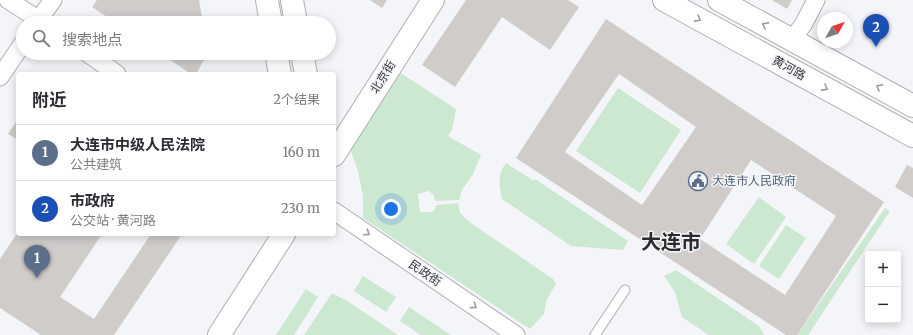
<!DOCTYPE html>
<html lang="zh">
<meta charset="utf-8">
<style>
body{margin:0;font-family:Merriweather,"Noto Sans SC",serif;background:#f7f7f7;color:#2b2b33}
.controls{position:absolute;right:12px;bottom:12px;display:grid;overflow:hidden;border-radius:4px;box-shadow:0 2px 10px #0003}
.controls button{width:36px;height:36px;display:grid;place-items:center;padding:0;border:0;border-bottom:1px solid #e1e1e2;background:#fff;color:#2b2b33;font:20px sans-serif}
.compass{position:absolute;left:817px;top:12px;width:36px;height:36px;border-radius:50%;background:#fff;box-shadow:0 2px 10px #0003;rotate:50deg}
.you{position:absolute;left:391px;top:209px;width:14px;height:14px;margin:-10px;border:3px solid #fff;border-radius:50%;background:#1a73e8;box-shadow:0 0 0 6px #1a73e833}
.badge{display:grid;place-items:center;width:26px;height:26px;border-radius:50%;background:#7b7e28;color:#fff;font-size:13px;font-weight:700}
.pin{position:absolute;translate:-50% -33px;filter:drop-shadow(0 1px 2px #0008)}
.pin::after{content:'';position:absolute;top:21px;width:14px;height:12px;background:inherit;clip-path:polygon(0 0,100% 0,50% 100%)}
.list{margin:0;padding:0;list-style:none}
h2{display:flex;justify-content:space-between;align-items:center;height:52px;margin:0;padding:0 16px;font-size:17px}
h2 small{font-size:13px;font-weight:400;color:#7c7c81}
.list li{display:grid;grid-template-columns:26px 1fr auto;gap:12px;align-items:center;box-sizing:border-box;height:56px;padding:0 16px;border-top:1px solid #e1e1e2}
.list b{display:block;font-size:15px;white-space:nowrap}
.list p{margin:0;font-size:13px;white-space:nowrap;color:#7c7c81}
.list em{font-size:13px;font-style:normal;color:#7c7c81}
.icon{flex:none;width:22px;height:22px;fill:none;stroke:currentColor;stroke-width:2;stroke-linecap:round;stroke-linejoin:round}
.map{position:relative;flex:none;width:913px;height:335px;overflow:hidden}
.search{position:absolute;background:#fff;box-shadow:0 2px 10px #0003;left:16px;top:16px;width:320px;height:44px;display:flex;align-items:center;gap:10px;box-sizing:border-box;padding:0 14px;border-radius:22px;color:#7c7c81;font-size:15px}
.panel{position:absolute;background:#fff;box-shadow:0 2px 10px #0003;left:16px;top:72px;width:320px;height:164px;border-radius:4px}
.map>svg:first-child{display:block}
</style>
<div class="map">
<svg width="913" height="335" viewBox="0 0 913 335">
<rect width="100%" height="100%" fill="#f3f5f8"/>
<g fill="#cce8d1">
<path d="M399,72L456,109L452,130L448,136L481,155L473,174L462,190L459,200L435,201L433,194L428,191L418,194L420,212H433L437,205L458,203L460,213L468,221L553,279L556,284L546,301L544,314L530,329L363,218V196L358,171L351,151L354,135Z"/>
<path d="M618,88L681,130L640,193L576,151Z"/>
<path d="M506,163L534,181L535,179L628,241L623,250L571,246L502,199C499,186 497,175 506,163Z"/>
<path d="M759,197L786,217L754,264L726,244Z"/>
<path d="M885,208L890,211L808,335H797Z"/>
<path d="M786,225L806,238L779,279L759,266Z"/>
<path d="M676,270L759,326L764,335H709L682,317L675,292L664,276Z"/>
<path d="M363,276L396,297L386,312L354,291Z"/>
<path d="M306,289L318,297L294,335H276Z"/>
<path d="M332,293L347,301L398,335H304Z"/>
<path d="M409,307L451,335H421L400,321Z"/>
</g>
<g fill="#cfccca" fill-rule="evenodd">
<path d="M97,0H199L203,23H116L92,7Z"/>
<path d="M370,0H387L382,8Z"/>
<path d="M466,0H568L579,7L550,50L502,17L455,87L422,65Z"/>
<path d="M772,0H792L787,9Z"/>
<path d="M606,19L884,202L797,335H786L516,158ZM619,74L696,127L642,205L565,152ZM751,160L836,216L785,295L700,239Z"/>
<path d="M160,53H208L196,74H191Z"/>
<path d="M18,119V140L8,134Z"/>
<path d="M907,165L913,168V198L895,187Z"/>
<path d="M18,232V234H102L60,297L94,319L151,234H182L114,335H41L0,308V259Z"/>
</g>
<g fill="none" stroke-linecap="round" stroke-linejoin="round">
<g stroke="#aeb0b2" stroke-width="11">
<path id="lane" d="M595,335L625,290"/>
</g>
<g stroke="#aeb0b2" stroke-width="19">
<g id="street">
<path d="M8,0L44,23"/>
<path d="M36,23L53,0"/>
<path d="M792,39L803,25L816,0"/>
<path d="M87,53L117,74"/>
<path d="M0,77L23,43"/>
<path d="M334,211L516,335"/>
</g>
</g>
<g stroke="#aeb0b2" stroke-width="24">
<g id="secondary">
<path d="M267,0L271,23"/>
<path d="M292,0L296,23"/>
<path d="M276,53L280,74"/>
<path d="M302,53L306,74"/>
<path d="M334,155L433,0"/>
<path d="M219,335L284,234"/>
</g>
</g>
<g stroke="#aeb0b2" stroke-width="24">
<g id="primary">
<path d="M664,0L913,136"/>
<path d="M719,0L913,106"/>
</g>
</g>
<use href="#lane" stroke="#fff" stroke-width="9"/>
<use href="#street" stroke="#fff" stroke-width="17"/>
<use href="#secondary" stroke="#fff" stroke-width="22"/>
<use href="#primary" stroke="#fff" stroke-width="22"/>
</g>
<defs><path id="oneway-chevron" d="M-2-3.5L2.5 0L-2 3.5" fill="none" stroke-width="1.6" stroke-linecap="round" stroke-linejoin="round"/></defs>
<g stroke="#9a9b9c">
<use href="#oneway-chevron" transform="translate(698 19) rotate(29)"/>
<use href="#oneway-chevron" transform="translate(765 25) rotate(-152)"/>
<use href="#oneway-chevron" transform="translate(879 87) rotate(-151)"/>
<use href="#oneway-chevron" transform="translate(825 88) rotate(29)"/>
<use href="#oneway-chevron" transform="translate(367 233) rotate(34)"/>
<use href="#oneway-chevron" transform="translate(474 306) rotate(34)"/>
</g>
<defs>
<g id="civic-ring" transform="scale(1)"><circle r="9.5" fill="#f3f5f8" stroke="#5c6f8a" stroke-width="1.5"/><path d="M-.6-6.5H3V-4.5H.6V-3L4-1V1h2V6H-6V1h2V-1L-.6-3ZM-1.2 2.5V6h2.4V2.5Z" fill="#5c6f8a"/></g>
</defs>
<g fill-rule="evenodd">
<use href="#civic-ring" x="698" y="181"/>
</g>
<g text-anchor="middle" stroke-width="3" stroke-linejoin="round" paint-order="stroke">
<g font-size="12" fill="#363738" stroke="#f3f5f8">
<text transform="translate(789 68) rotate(29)" y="4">黄河路</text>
<text transform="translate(383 77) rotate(-58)" y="4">北京街</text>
<text transform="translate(425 273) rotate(34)" y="4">民政街</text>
</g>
<g font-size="12" fill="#4e5e75" stroke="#f3f5f8" text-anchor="start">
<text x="712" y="185">大连市人民政府</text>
</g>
<g font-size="20" font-weight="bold" fill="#2b2c2e" stroke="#f3f5f8">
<text x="671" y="249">大连市</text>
</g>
</g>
</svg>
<div class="controls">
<button>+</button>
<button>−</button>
</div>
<svg class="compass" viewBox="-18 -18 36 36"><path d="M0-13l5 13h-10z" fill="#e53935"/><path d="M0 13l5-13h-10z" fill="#7c7c81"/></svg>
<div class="you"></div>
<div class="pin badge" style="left:37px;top:278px;background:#5c6f8a">1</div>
<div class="pin badge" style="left:876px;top:47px;background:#1a4fb4">2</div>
<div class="search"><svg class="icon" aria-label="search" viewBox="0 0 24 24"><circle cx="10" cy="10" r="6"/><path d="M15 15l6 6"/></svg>搜索地点</div>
<section class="panel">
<h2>附近<small>2个结果</small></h2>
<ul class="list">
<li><span class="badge" style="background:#5c6f8a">1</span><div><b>大连市中级人民法院</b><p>公共建筑</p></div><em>160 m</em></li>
<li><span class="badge" style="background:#1a4fb4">2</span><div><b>市政府</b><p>公交站 · 黄河路</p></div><em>230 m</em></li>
</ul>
</section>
</div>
